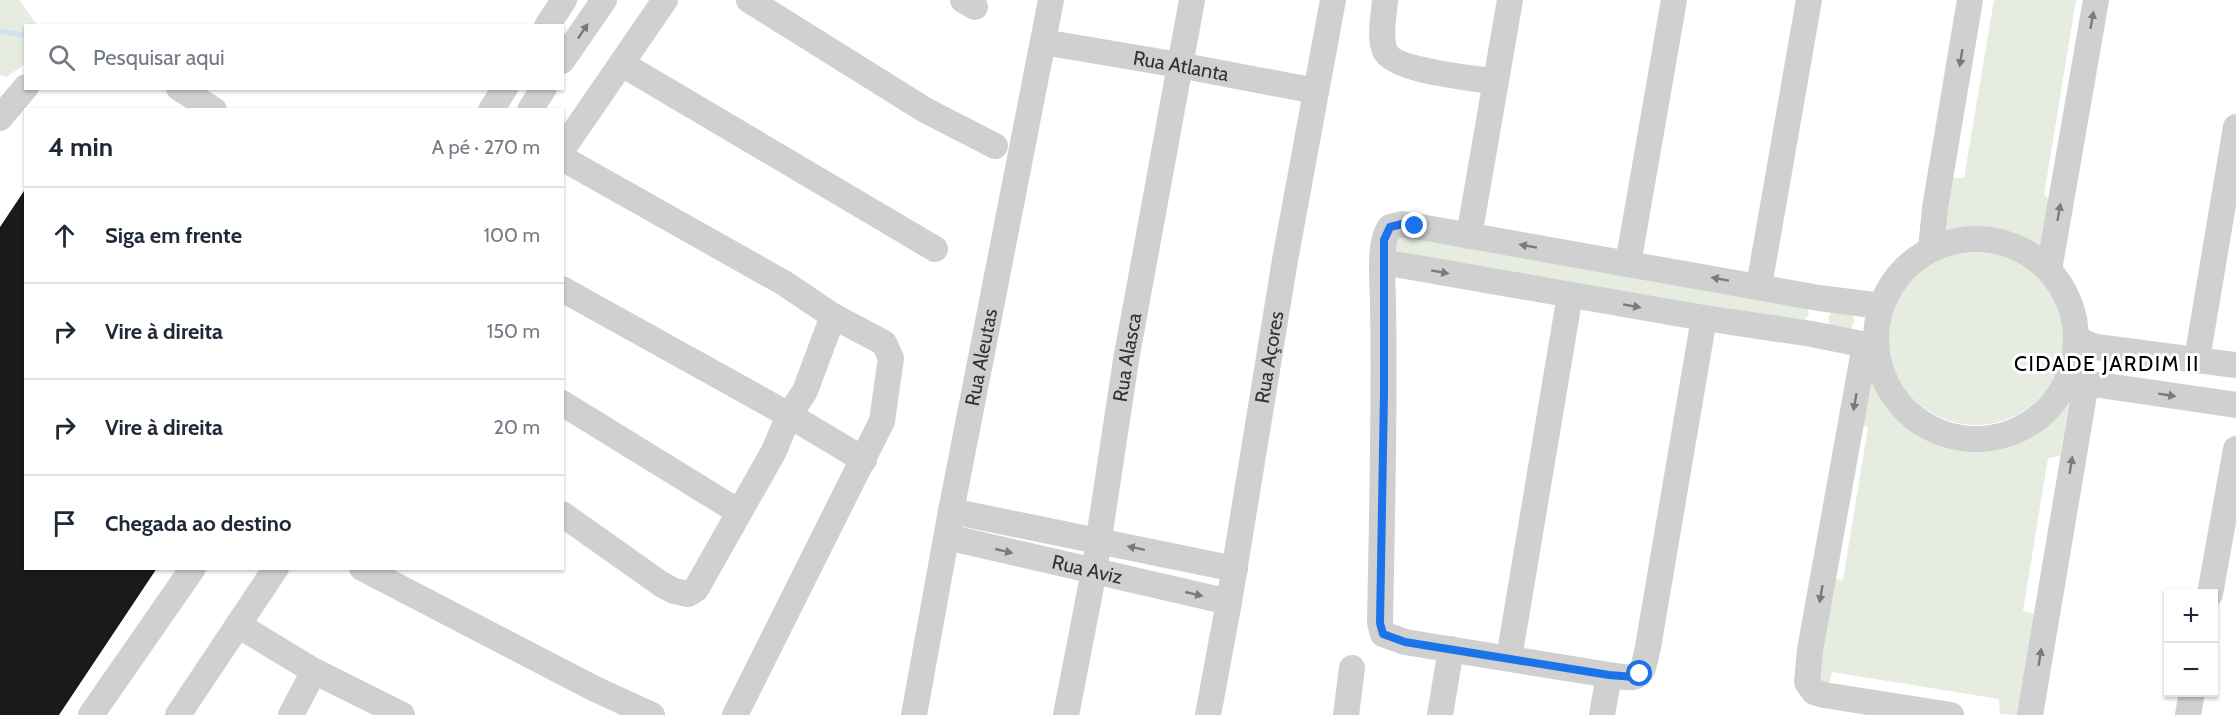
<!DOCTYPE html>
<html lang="pt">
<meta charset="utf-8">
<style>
body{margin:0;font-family:Cabin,sans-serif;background:#f2f2f3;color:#1f2937}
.controls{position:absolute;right:18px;bottom:18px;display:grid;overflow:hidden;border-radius:0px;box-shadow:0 2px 4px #0004}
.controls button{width:54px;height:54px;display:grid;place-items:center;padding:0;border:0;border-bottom:2px solid #e0e1e3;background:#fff;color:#1f2937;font:30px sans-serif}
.stop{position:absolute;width:18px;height:18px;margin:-14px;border:4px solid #1a73e8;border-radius:50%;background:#fff}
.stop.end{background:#1a73e8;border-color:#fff;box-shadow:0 2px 6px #0008}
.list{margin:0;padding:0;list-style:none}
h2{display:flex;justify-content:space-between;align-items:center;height:78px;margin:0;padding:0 24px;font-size:26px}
h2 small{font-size:20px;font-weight:400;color:#747a83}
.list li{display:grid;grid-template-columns:39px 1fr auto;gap:18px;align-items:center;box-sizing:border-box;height:96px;padding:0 24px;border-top:2px solid #e0e1e3}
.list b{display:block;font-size:22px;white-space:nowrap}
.list em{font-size:20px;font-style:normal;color:#747a83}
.icon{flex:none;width:33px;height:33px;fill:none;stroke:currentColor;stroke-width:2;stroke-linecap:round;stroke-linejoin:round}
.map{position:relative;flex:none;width:2236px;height:715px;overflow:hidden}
.search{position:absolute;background:#fff;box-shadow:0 2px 4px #0004;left:24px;top:24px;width:540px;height:66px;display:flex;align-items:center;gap:15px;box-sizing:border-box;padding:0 21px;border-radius:0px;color:#747a83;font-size:22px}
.panel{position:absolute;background:#fff;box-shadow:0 2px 4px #0004;left:24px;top:108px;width:540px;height:462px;border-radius:0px}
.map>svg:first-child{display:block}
</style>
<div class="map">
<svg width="2236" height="715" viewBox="0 0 2236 715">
<rect width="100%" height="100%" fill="#fff"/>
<g fill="#e6ecdf">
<path d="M0,0H19L37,25L26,26L25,64L6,77L0,75Z"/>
<path d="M1994,0H2076L2044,195L2053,202L2046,247L2039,250C2010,234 1981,228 1947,233L1943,227L1950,178H1964Z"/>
<path d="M1399,236L1807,307L1809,314L1803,323L1396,252L1393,245Z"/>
<circle cx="1976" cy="337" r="88"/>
<path d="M1832,311L1853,314L1854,322L1850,330L1830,327L1828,318Z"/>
<path d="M1870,369C1902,457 2001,476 2061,404L2069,405L2060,456L2048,458L2023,611L2035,614L2017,715L2000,714L1999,699L1832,672L1829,684L1813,682L1830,578L1843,580L1868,427L1856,425Z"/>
</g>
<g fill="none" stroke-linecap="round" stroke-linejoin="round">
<path stroke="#cfe2ee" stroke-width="5" d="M0,31L23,35"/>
</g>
<path fill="#1a1a1a" d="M26,188V568H157L59,715H0V227Z"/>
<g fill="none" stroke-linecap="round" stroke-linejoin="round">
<g stroke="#d0d0d0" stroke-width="26">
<path d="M749,0L925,110L995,146"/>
<path d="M963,0L975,7"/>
<path d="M1385,0C1384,16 1379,37 1385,51C1394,71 1474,78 1496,82"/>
<path d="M547,26L564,0"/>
<path id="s1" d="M1043,42L1179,65L1316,91"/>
<path d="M562,61L604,0"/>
<path d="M622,64L935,249"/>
<path d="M179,88L214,110"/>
<path d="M491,110L505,88"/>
<path d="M530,110L544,88"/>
<path d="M0,118L26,87"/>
<path d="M562,150L665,0"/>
<path d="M562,158L784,283L833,316L884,343L891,358L882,421L735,715"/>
<path d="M1469,236L1510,0"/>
<circle cx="1976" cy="339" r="100"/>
<path d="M1931,249L1935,208L1970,0"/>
<path d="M1383,262L1704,318L1812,334L1876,347"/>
<path d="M1628,264L1674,0"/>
<path d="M2049,270L2096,0"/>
<path d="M1759,286L1809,0"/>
<path d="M562,289L789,415L864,460"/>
<path d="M1704,318L1648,647C1641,679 1642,680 1609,675L1405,642L1383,634L1380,623C1382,516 1385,410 1383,303C1383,284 1378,242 1390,227L1402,224L1415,226L1819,298L1881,306"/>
<path d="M2076,339L2096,347L2236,365"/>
<path d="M1865,345L1810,650L1807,682L1814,692L1824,695L1951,715"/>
<path d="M2197,359L2236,127"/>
<path d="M2071,379L2086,383L2236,405"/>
<path d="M562,403L739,512"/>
<path d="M951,511L1235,569"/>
<path d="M562,514L661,584L674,591L688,594L696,589L774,451L789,415L805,391L833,316"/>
<path id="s2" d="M947,537L1229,602"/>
<path d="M362,568L595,689L652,715"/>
<path d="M2210,594L2236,449"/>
<path d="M238,625L314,671L402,715"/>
<path d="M1509,658L1570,295"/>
<path d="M91,715L193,568"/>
<path d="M178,715L276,568"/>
<path d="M291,715L314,671"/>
<path id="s3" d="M914,715L951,511L1051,0"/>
<path id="s4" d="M1066,715L1094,571L1126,360L1192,0"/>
<path id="s5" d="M1208,715L1229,602L1285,260L1333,0"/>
<path d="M1346,715L1352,668"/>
<path d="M1440,715L1451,649"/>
<path d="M1602,715L1609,675"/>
<path d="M2030,715L2086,383"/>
<path d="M2188,715L2192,692"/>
</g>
</g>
<defs><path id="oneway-solid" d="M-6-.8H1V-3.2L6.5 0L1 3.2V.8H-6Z" transform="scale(1.5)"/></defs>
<g fill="#7a7a7a">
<use href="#oneway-solid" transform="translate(2092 20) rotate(-80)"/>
<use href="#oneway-solid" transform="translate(583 31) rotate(-56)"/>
<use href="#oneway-solid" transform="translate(1961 58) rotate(99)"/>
<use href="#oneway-solid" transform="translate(2059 212) rotate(-80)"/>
<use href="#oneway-solid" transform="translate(1528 246) rotate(-170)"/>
<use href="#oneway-solid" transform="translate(1440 272) rotate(10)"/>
<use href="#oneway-solid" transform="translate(1720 279) rotate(-170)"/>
<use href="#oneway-solid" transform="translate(1632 306) rotate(10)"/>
<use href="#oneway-solid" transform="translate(2167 395) rotate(9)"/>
<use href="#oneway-solid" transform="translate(1855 402) rotate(100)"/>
<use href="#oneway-solid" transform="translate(2071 465) rotate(-81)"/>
<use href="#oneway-solid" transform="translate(1136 548) rotate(-168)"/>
<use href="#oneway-solid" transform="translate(1004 551) rotate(13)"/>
<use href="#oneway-solid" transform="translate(1194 594) rotate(13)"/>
<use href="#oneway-solid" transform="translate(1821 594) rotate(100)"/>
<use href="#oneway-solid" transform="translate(2040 657) rotate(-81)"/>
</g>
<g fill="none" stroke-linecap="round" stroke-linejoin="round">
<path stroke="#1a73e8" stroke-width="8" d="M1415,226L1402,224L1390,227L1384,240V393L1380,623L1383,634L1405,642L1609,675L1634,677L1640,674"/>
</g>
<g text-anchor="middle" stroke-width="6" stroke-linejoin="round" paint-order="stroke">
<g font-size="20" fill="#333" stroke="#fff">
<text dy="7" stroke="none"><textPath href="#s1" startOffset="140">Rua Atlanta</textPath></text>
<text dy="7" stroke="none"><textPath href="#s3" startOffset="364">Rua Aleutas</textPath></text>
<text dy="7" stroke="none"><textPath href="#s4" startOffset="363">Rua Alasca</textPath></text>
<text dy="7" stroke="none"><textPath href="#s5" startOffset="363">Rua Açores</textPath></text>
<text dy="7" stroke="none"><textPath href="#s2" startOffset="144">Rua Aviz</textPath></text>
</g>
<g font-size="21" letter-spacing="1.5" fill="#000" stroke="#fff">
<text x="2107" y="371">CIDADE JARDIM II</text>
</g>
</g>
</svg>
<div class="controls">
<button>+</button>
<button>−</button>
</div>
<div class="stop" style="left:1640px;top:674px"></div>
<div class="stop end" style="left:1415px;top:226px"></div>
<div class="search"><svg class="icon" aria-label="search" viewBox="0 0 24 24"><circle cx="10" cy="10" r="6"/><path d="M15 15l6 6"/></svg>Pesquisar aqui</div>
<section class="panel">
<h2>4 min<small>A pé · 270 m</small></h2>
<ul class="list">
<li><svg class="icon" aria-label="ahead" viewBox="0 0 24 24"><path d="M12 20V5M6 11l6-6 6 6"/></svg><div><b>Siga em frente</b></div><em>100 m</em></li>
<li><svg class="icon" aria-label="right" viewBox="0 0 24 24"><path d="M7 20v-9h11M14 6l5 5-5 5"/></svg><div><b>Vire à direita</b></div><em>150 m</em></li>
<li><svg class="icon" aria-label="right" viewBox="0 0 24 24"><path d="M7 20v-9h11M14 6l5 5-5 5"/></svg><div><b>Vire à direita</b></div><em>20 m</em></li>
<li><svg class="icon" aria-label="arrive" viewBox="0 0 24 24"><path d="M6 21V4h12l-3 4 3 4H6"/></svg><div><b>Chegada ao destino</b></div></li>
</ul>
</section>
</div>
